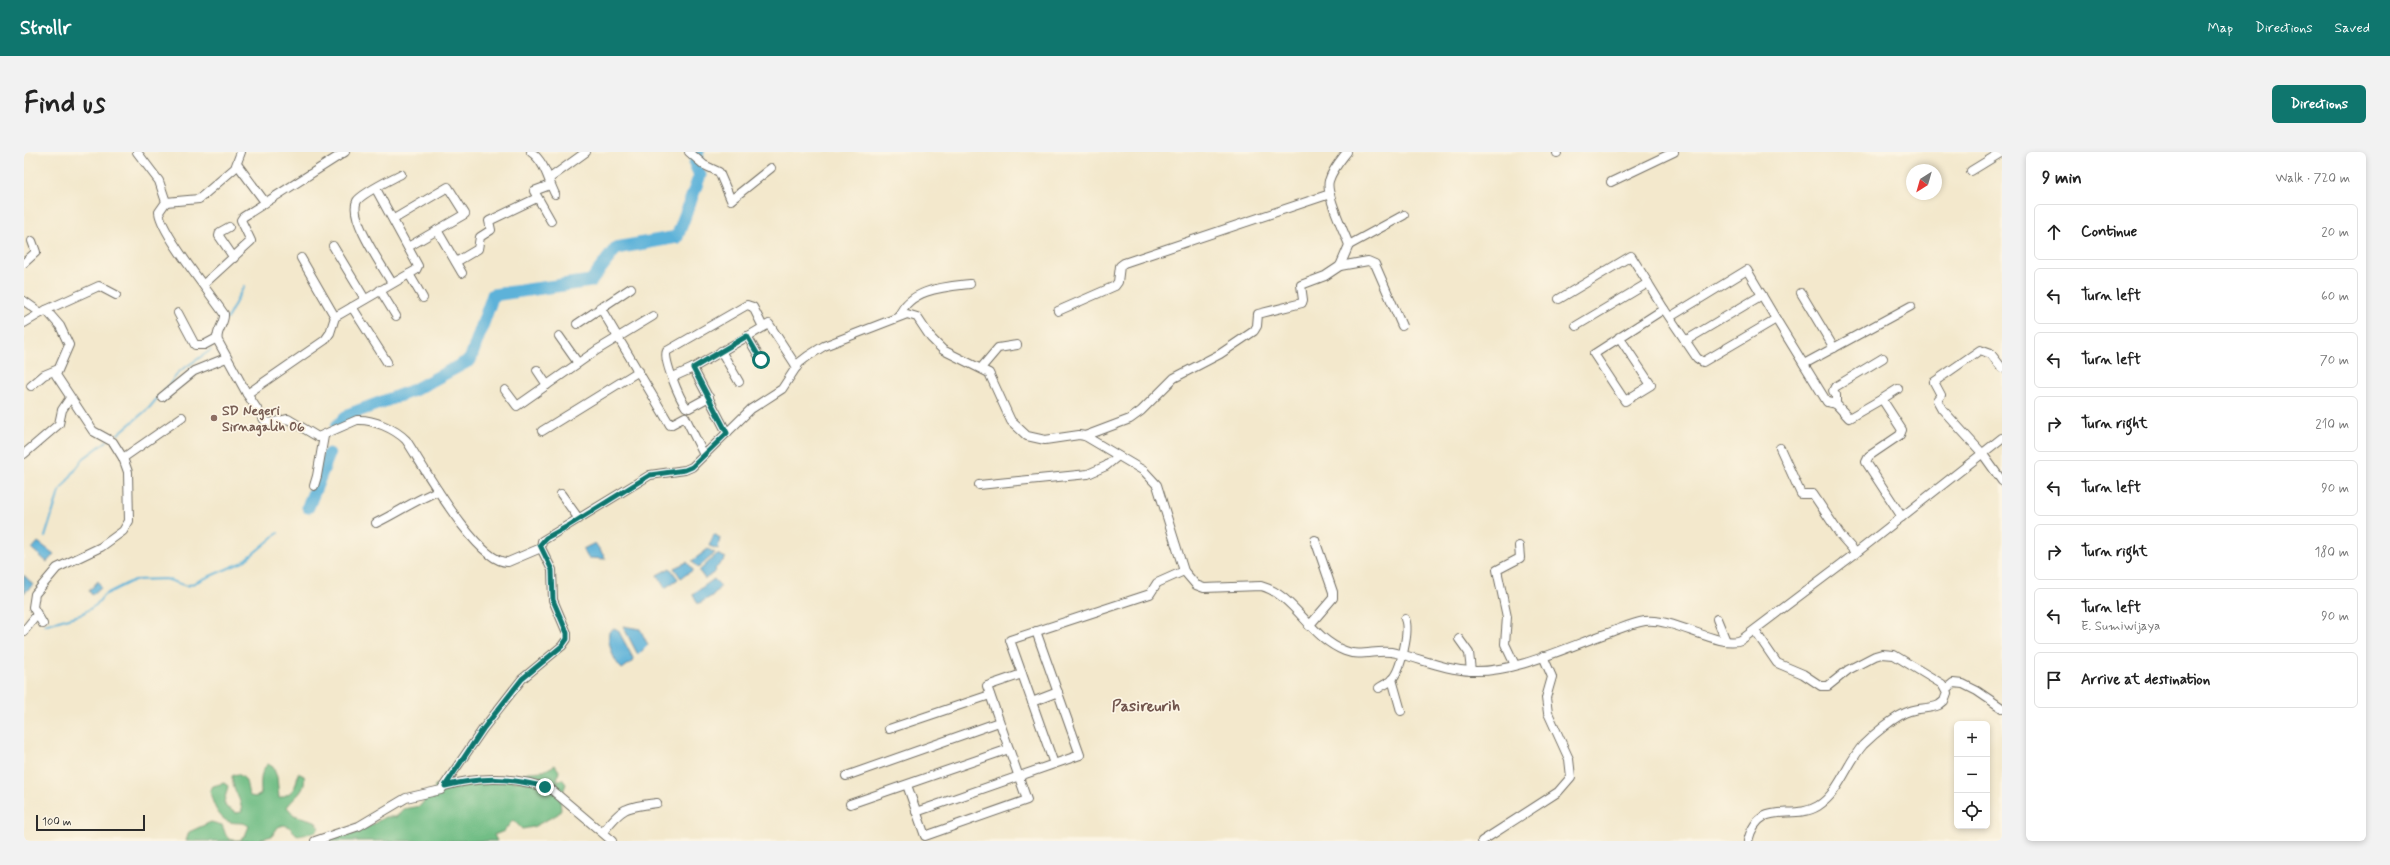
<!DOCTYPE html>
<meta charset="utf-8">
<style>
body{margin:0;font-family:Mynerve,sans-serif;background:#f2f2f2;color:#222}
.controls{position:absolute;right:12px;bottom:12px;display:grid;overflow:hidden;border-radius:6px;box-shadow:0 2px 6px #0003}
.controls button{width:36px;height:36px;display:grid;place-items:center;padding:0;border:0;border-bottom:1px solid #e0e0e0;background:#fff;color:#222;font:20px sans-serif}
.compass{position:absolute;left:1882px;top:12px;width:36px;height:36px;border-radius:50%;background:#fff;box-shadow:0 2px 6px #0003;rotate:217deg}
.scale{position:absolute;left:12px;bottom:10px;width:109px;box-sizing:border-box;padding-left:4px;border:2px solid #2b2b2b;border-top:0;font-size:11px;line-height:14px;white-space:nowrap;color:#2b2b2b;-webkit-text-stroke:3px #fcf5e5;paint-order:stroke}
.stop{position:absolute;width:12px;height:12px;margin:-9px;border:3px solid #0f766e;border-radius:50%;background:#fff}
.stop.end{background:#0f766e;border-color:#fff;box-shadow:0 1px 4px #0008}
.list{margin:0;padding:0;list-style:none}
h2{display:flex;justify-content:space-between;align-items:center;height:52px;margin:0;padding:0 16px;font-size:17px}
h2 small{font-size:13px;font-weight:400;color:#767676}
.list li{display:grid;grid-template-columns:26px 1fr auto;gap:12px;align-items:center;box-sizing:border-box;height:56px;margin:0 8px 8px;padding:0 8px;border:1px solid #e0e0e0;border-radius:6px}
.list b{display:block;font-size:15px;white-space:nowrap}
.list p{margin:0;font-size:13px;white-space:nowrap;color:#767676}
.list em{font-size:13px;font-style:normal;color:#767676}
.icon{flex:none;width:22px;height:22px;fill:none;stroke:currentColor;stroke-width:2;stroke-linecap:round;stroke-linejoin:round}
.map{position:relative;flex:none;width:1978px;height:689px;overflow:hidden;border-radius:6px}
header{display:flex;align-items:center;gap:24px;box-sizing:border-box;height:56px;padding:0 20px;background:#0f766e;color:#fff}
header strong{font-size:19px}
nav{display:flex;gap:22px;margin-inline-start:auto;font-size:14px}
.intro{display:flex;align-items:center;justify-content:space-between;box-sizing:border-box;height:96px;padding:0 24px}
h1{margin:0;font-size:28px}
.button{padding:10px 18px;border-radius:6px;background:#0f766e;color:#fff;font-size:14px;font-weight:700}
main{display:flex;gap:24px;padding:0 24px}
aside{flex:1;background:#fff;border-radius:6px;box-shadow:0 2px 6px #0003}
.map>svg:first-child{display:block}
</style>
<header>
<strong>Strollr</strong>
<nav><a>Map</a><a>Directions</a><a>Saved</a></nav>
</header>
<div class="intro"><h1>Find us</h1><a class="button">Directions</a></div>
<main>
<div class="map">
<svg width="1978" height="689" viewBox="0 0 1978 689">
<rect width="100%" height="100%" fill="#fcf5e5"/>
<filter id="ink" filterUnits="userSpaceOnUse"><feTurbulence type="fractalNoise" baseFrequency=".025" numOctaves="2"/><feDisplacementMap in="SourceGraphic" scale="8" xChannelSelector="R" yChannelSelector="G"/><feConvolveMatrix kernelMatrix="1 2 1 2 8 2 1 2 1" color-interpolation-filters="sRGB"/></filter>
<filter id="wash" filterUnits="userSpaceOnUse"><feTurbulence type="fractalNoise" baseFrequency=".012" numOctaves="4" result="noise"/><feDisplacementMap in="SourceGraphic" scale="16" xChannelSelector="R" yChannelSelector="G"/><feGaussianBlur stdDeviation="0.9" result="paint"/><feColorMatrix in="noise" values="0 0 0 0 0 0 0 0 0 0 0 0 0 0 0 0 0 1.4 0 .05"/><feComposite in="paint" operator="in"/></filter>
<g filter="url(#wash)">
<rect width="100%" height="100%" fill="#f3e8cc"/>
<g fill="#72be86" stroke="#4e7458">
<path d="M244,612L249,615L253,625L255,646C269,641 272,637 274,621L280,624C283,639 271,644 263,655L270,663L291,669L295,676L291,680L274,684L265,675L260,673L254,675L248,684L237,687V689H162L165,680L187,670L198,673C203,683 200,689 216,688L221,684L225,674C218,669 214,672 206,670C194,667 188,650 186,639L189,634L200,631L204,634L200,650L202,655L212,661L218,660C218,647 208,638 208,624L213,622C226,627 221,634 226,644L232,645L237,642C237,632 235,619 244,612Z"/>
<path d="M531,613L535,619L533,629L538,627L542,632L536,647L537,658L534,662L509,675L498,677L489,668L480,679L470,683L473,689H407L405,687L402,689H295L333,677L344,675L361,665H372L379,657L396,654L400,649L399,645L410,641L411,633L476,626L481,623L489,630L495,629L503,620L520,619Z"/>
</g>
<g fill="#5db2d9" stroke="#446e82">
<path d="M690,382L696,386L694,397L685,394Z"/>
<path d="M14,390L30,402L23,410L8,397Z"/>
<path d="M571,391L582,407L564,406L559,397Z"/>
<path d="M684,397L691,401L674,416L668,409Z"/>
<path d="M693,402L702,406L691,417L692,419L681,427L675,419Z"/>
<path d="M663,410L669,418L657,426L650,416Z"/>
<path d="M646,416L654,427L641,436L633,423Z"/>
<path d="M0,423L9,433L0,441Z"/>
<path d="M690,427L697,434L688,444L674,452L669,442Z"/>
<path d="M74,429L77,435L68,443L65,439Z"/>
<path d="M599,474L616,477L624,493L614,503Z"/>
<path d="M590,476L594,478L609,506L608,510L598,517C590,510 583,491 585,480Z"/>
</g>
<g fill="none" stroke-linecap="round" stroke-linejoin="round">
<g stroke="#5db2d9" stroke-width="2">
<path d="M203,167L220,134"/>
<path d="M140,239L156,219L187,198"/>
<path d="M94,282L125,256L135,244"/>
<path d="M21,385L35,340L60,306L83,289"/>
<path d="M20,473L56,463L72,453L80,443L110,428L142,427L163,434L219,410L254,381"/>
</g>
<g stroke="#5db2d9" stroke-width="13">
<path d="M313,274L326,262L390,238L446,208L469,143L567,129L592,96L653,85L676,23L671,12L674,0"/>
<path d="M284,355L305,302"/>
</g>
</g>
</g>
<g filter="url(#ink)">
<g fill="none" stroke-linecap="round" stroke-linejoin="round">
<g stroke="#716d63" stroke-width="10">
<g id="street">
<path d="M113,0L135,29L142,50L135,60C137,81 186,141 200,162C201,172 191,179 194,189L223,242L241,269L246,271L264,267L294,285L333,268C349,267 371,277 382,288C399,313 453,412 484,410L517,396"/>
<path d="M507,0C521,10 524,28 531,42"/>
<path d="M665,0L680,13L695,20L707,48L747,16"/>
<path d="M1533,0V1"/>
<path d="M213,12L241,50"/>
<path d="M1947,19L1978,0"/>
<path d="M526,26L562,0"/>
<path d="M1587,30L1650,0"/>
<path d="M526,33L510,39L527,69"/>
<path d="M142,50L175,47L211,16L217,0"/>
<path d="M370,67L424,35L441,62L384,95"/>
<path d="M205,75L196,80L195,84L210,106"/>
<path d="M413,78L438,121"/>
<path d="M1325,93L1380,63"/>
<path d="M309,94L341,147"/>
<path d="M277,106L311,165"/>
<path d="M432,110L454,97L456,85L467,78L465,69L513,46"/>
<path d="M0,111L12,100L8,89"/>
<path d="M1316,114L1344,109L1351,112L1378,174"/>
<path d="M385,122L399,146"/>
<path d="M368,131C359,115 324,66 333,49C338,41 368,27 377,22"/>
<path d="M180,132L227,89L217,68L219,65L321,0"/>
<path d="M356,138L372,164"/>
<path d="M1777,141L1810,196"/>
<path d="M1535,147L1607,104L1624,131"/>
<path d="M0,149L17,161L22,158L36,174L45,193L32,223L69,279L89,290L99,306L104,320L105,369L99,379L77,395L33,416L11,442L9,455L19,472"/>
<path d="M328,155L363,210"/>
<path d="M576,155L646,273L661,265L680,303"/>
<path d="M22,158L75,134L92,143"/>
<path d="M1034,159L1091,134L1094,130L1096,114L1100,111L1306,42"/>
<path d="M154,161L171,193H180L193,186"/>
<path d="M875,164C886,137 920,135 946,132"/>
<path d="M1646,165L1723,118L1752,167"/>
<path d="M0,171L17,161"/>
<path d="M553,172L607,136"/>
<path d="M1552,174L1624,131L1640,157"/>
<path d="M535,184L554,211"/>
<path d="M723,184L737,208"/>
<path d="M1595,185L1627,233L1601,249L1570,202L1640,157L1673,206L1679,210L1752,167L1803,250L1812,252L1825,266L1858,247L1878,278L1876,283L1845,304L1842,310L1878,365"/>
<path d="M1661,189L1738,143"/>
<path d="M697,199L715,230"/>
<path d="M1780,212L1887,154"/>
<path d="M957,216L974,196L993,193"/>
<path d="M1978,216L1967,202L1956,198L1910,230L1917,243L1913,248L1918,257L1958,301L1978,329"/>
<path d="M513,218L523,233"/>
<path d="M649,225L669,216"/>
<path d="M7,234L20,223L32,218"/>
<path d="M481,238L493,254L573,198L629,164"/>
<path d="M223,242L301,188L306,181L311,165L392,118L394,114L352,37"/>
<path d="M138,245L170,219L202,206"/>
<path d="M685,245L665,256L662,255C656,247 638,206 643,199L723,153L729,155L739,175"/>
<path d="M1858,247L1874,237"/>
<path d="M1812,252V243L1809,239L1811,235L1859,206"/>
<path d="M518,279L615,219"/>
<path d="M703,281L669,216L745,172L773,215"/>
<path d="M1061,284L1106,267L1117,259L1150,226L1196,202L1230,179L1233,174L1234,162L1278,151L1279,148L1277,133L1301,124L1316,114L1325,93C1320,79 1301,42 1305,29C1308,18 1316,9 1323,0"/>
<path d="M1756,296L1777,342H1789L1817,384L1832,401"/>
<path d="M0,302L35,272L38,258L46,246"/>
<path d="M99,306L158,265"/>
<path d="M955,333L1064,322L1082,314L1093,305"/>
<path d="M290,334L293,324L300,284"/>
<path d="M537,342L555,367"/>
<path d="M352,371C373,361 393,347 414,339"/>
<path d="M1693,467L1702,489"/>
<path d="M1285,474L1309,446V440L1291,388"/>
<path d="M0,479L12,464"/>
<path d="M1012,479L1056,603L1030,612"/>
<path d="M1435,487L1445,501L1447,519"/>
<path d="M1491,513L1481,492L1483,465L1473,418L1496,406L1495,394"/>
<path d="M1368,527L1377,559"/>
<path d="M1355,536C1359,533 1365,531 1368,527C1377,518 1386,478 1381,467"/>
<path d="M1922,537L1929,531L1939,532L1953,539L1978,556"/>
<path d="M1008,550L1034,540"/>
<path d="M865,577L966,543"/>
<path d="M822,624L975,570"/>
<path d="M883,633L901,684L1003,648L963,534L998,522"/>
<path d="M421,634C457,624 492,624 528,638L588,689"/>
<path d="M826,652L985,597"/>
<path d="M892,660L1030,612L986,488L1126,442L1133,431L1160,419"/>
<path d="M579,680C598,655 602,655 633,651"/>
<path d="M291,689L335,674L382,646L417,638L459,577L498,527L538,494L543,487V481L529,448L528,418L517,396L518,389L626,323L661,318L668,315L727,257L758,237L775,211L784,204L800,194L883,162L893,165L907,186L919,198L965,221L987,269L1003,284L1021,288L1055,283L1061,284L1120,319L1133,333L1160,419L1172,433L1180,436L1237,434C1271,443 1285,485 1321,499C1338,506 1355,496 1372,501C1398,507 1421,518 1448,519C1491,521 1543,495 1584,481C1596,477 1608,471 1621,469C1649,465 1696,497 1717,488L1832,401L1978,286"/>
<path d="M1458,689L1534,640L1547,625L1545,607L1524,561L1522,546L1528,525L1519,504"/>
<path d="M1724,689C1735,645 1768,670 1794,654C1815,641 1823,611 1839,593C1849,583 1872,563 1886,559C1895,556 1906,557 1915,553L1920,549L1923,541L1918,532L1870,503L1858,502L1851,504L1824,518L1804,534H1797L1779,522L1753,511L1731,479"/>
</g>
</g>
<use href="#street" stroke="#fff" stroke-width="8"/>
</g>
</g>
<g fill="none" stroke-linecap="round" stroke-linejoin="round" filter="url(#ink)">
<path stroke="#0f766e" stroke-width="5" d="M521,635C485,625 457,625 421,634L459,577L498,527L538,494L543,487V481L529,448L528,418L516,393L522,386L544,374L626,323L661,318L668,315L703,281L669,216L723,184L737,208"/>
</g>
<circle fill="#8d6e63" stroke="#fcf5e5" stroke-width="1.5" cx="190" cy="266" r="4"/>
<g text-anchor="middle" stroke-width="3.5" stroke-linejoin="round" paint-order="stroke">
<g font-size="14" font-weight="bold" fill="#785e54" stroke="#fcf5e5" text-anchor="start">
<text x="198" y="263">SD Negeri<tspan x="198" dy="16">Sirnagalih 06</tspan></text>
</g>
<g font-size="16" font-weight="bold" fill="#71554d" stroke="#fcf5e5">
<text x="1122" y="559">Pasireurih</text>
</g>
</g>
</svg>
<div class="controls">
<button>+</button>
<button>−</button>
<button><svg class="icon" aria-label="locate" viewBox="0 0 24 24"><circle cx="12" cy="12" r="6"/><path d="M12 2v4M12 18v4M2 12h4M18 12h4"/></svg></button>
</div>
<svg class="compass" viewBox="-18 -18 36 36"><path d="M0-13l5 13h-10z" fill="#e53935"/><path d="M0 13l5-13h-10z" fill="#767676"/></svg>
<div class="scale">100 m</div>
<div class="stop" style="left:737px;top:208px"></div>
<div class="stop end" style="left:521px;top:635px"></div>
</div>
<aside>
<h2>9 min<small>Walk · 720 m</small></h2>
<ul class="list">
<li><svg class="icon" aria-label="ahead" viewBox="0 0 24 24"><path d="M12 20V5M6 11l6-6 6 6"/></svg><div><b>Continue</b></div><em>20 m</em></li>
<li><svg class="icon" aria-label="left" viewBox="0 0 24 24"><path d="M17 20v-9H6M10 6l-5 5 5 5"/></svg><div><b>Turn left</b></div><em>60 m</em></li>
<li><svg class="icon" aria-label="left" viewBox="0 0 24 24"><path d="M17 20v-9H6M10 6l-5 5 5 5"/></svg><div><b>Turn left</b></div><em>70 m</em></li>
<li><svg class="icon" aria-label="right" viewBox="0 0 24 24"><path d="M7 20v-9h11M14 6l5 5-5 5"/></svg><div><b>Turn right</b></div><em>210 m</em></li>
<li><svg class="icon" aria-label="left" viewBox="0 0 24 24"><path d="M17 20v-9H6M10 6l-5 5 5 5"/></svg><div><b>Turn left</b></div><em>90 m</em></li>
<li><svg class="icon" aria-label="right" viewBox="0 0 24 24"><path d="M7 20v-9h11M14 6l5 5-5 5"/></svg><div><b>Turn right</b></div><em>180 m</em></li>
<li><svg class="icon" aria-label="left" viewBox="0 0 24 24"><path d="M17 20v-9H6M10 6l-5 5 5 5"/></svg><div><b>Turn left</b><p>E. Sumiwijaya</p></div><em>90 m</em></li>
<li><svg class="icon" aria-label="arrive" viewBox="0 0 24 24"><path d="M6 21V4h12l-3 4 3 4H6"/></svg><div><b>Arrive at destination</b></div></li>
</ul>
</aside>
</main>
